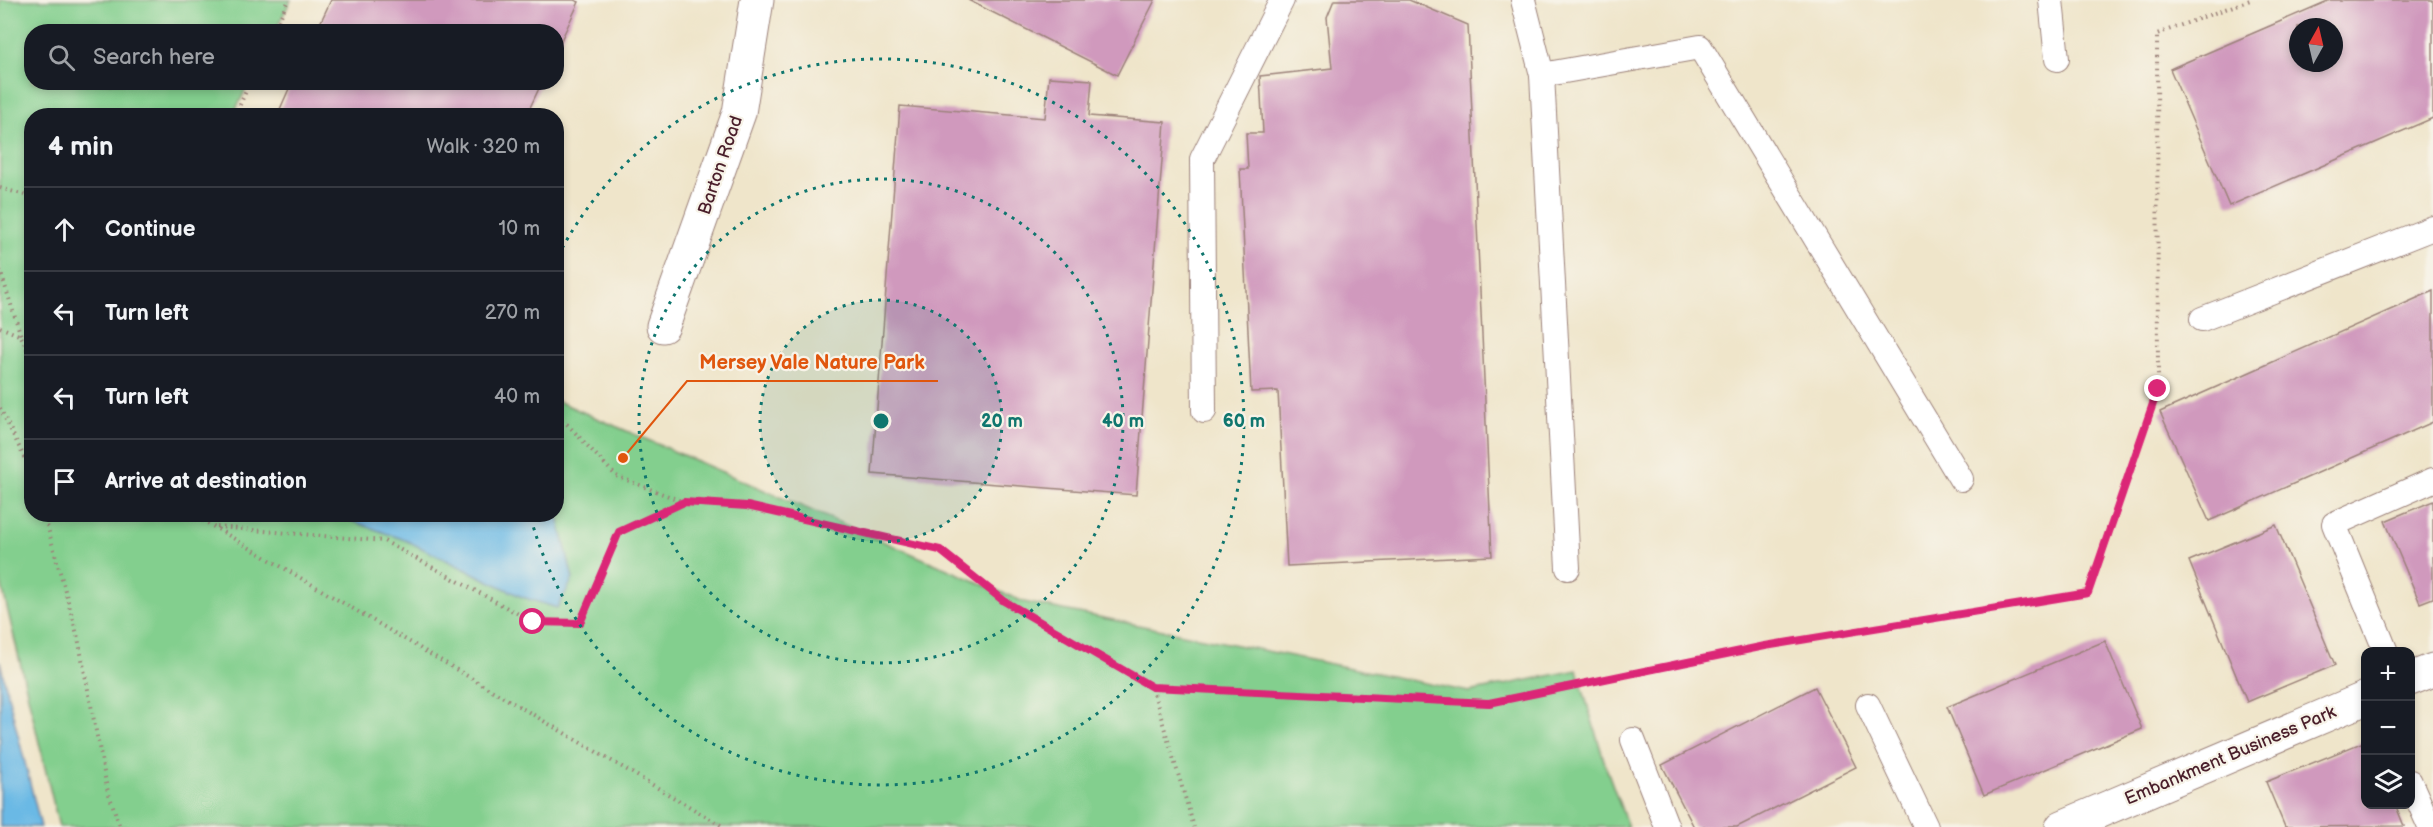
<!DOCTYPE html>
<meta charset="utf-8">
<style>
body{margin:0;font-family:"Balsamiq Sans",sans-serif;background:#242831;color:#f1f3f6}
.controls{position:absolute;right:18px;bottom:18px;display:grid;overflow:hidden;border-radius:12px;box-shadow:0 3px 9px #0003}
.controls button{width:54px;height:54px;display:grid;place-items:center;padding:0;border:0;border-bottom:2px solid #363941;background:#171b24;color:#f1f3f6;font:30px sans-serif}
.compass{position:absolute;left:2289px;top:18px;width:54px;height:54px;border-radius:50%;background:#171b24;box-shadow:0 3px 9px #0003;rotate:8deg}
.stop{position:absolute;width:18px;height:18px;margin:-14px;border:4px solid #db2777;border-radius:50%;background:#fff}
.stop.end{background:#db2777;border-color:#fff;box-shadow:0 2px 6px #0008}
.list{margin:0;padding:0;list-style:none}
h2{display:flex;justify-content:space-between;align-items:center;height:78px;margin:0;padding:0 24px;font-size:26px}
h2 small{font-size:20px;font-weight:400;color:#9ea1a6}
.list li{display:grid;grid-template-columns:39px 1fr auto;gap:18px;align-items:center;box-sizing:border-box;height:84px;padding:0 24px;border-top:2px solid #363941}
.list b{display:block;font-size:22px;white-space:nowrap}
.list em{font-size:20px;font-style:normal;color:#9ea1a6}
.icon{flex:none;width:33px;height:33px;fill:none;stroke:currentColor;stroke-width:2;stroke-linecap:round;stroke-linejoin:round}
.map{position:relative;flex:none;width:2433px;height:827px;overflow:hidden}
.search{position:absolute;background:#171b24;box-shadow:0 3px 9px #0003;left:24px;top:24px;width:540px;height:66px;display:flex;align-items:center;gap:15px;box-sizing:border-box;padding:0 21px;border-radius:24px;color:#9ea1a6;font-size:22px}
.panel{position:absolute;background:#171b24;box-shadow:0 3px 9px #0003;left:24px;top:108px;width:540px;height:414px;border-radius:24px}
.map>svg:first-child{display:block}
</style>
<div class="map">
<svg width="2433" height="827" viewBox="0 0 2433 827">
<rect width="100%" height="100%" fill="#f7f3e8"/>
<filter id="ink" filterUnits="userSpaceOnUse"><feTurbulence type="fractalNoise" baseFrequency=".0167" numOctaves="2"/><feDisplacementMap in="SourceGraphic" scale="12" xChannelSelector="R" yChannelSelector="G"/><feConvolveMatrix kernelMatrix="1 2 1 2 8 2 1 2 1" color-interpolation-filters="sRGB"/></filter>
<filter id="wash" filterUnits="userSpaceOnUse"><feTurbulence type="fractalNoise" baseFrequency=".008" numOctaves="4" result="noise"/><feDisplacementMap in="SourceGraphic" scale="24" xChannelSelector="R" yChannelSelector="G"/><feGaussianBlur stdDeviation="1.35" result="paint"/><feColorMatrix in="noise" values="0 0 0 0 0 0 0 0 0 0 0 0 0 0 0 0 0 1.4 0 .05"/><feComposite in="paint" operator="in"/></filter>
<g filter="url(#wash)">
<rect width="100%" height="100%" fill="#efe5ca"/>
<path fill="#83cf8e" stroke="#66775c" stroke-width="1.5" d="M0,0H291L275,31L32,32V82L249,83L233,115L32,116V514H556L557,401L1024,602L1469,692L1577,670L1606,767L1628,827H59L0,578Z"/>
<g fill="#6bb9e5" stroke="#5a6c88" stroke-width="1.5">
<path d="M557,513L573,579L557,608L522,597L405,540L335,515Z"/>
<path d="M0,661L4,679L41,827H0Z"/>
</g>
<g id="blocks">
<g fill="#d099bd" fill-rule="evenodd">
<path d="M331,0H574L579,2L556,51V32H316Z"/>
<path d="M968,0H1155L1117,75Z"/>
<path d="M1334,0H1409L1468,25L1492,556L1287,566L1278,391L1251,392L1240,169H1248L1246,133H1263L1260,76L1332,68L1327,17Z"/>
<path d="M2330,0H2433V118L2229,206L2170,69ZM2298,27H2334V63H2298Z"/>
<path d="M1049,77L1092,80L1089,116L1165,122L1136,495L872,474L900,106L1045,118Z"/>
<path d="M292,82H542L526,116H277Z"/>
<path d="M2433,291V422L2209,521L2160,412Z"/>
<path d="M2433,501V598L2420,603L2385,521Z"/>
<path d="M2276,525L2335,665L2247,702L2189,561Z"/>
<path d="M2105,641L2142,729L1984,795L1947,707Z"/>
<path d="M1815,687L1856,767L1737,827H1694L1662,765Z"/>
<path d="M2366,741V804H2395L2404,826L2285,827L2266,782Z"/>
</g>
</g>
</g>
<g filter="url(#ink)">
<use href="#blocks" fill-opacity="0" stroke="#9c827a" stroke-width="1.5"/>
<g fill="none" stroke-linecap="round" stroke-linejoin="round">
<g stroke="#9c827a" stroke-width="26">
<g id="service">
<path d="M1523,0L1542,75L1568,568"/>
<path d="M2051,0L2057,59"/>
<path d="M1542,75L1700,47L1961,479"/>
<path d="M2202,319L2433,228"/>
<path d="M1204,411L1202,159L1282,0"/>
<path d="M2386,652L2334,524L2433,480"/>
<path d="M1868,705L1926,827"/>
<path d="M1633,740L1667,827"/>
<path d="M2410,782L2430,827"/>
</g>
</g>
<g stroke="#9c827a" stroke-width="35">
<g id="minor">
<path d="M663,326L739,113L757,0"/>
<path d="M2410,679L2433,670"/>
<path d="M2062,827L2366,698"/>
</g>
</g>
<g stroke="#9c827a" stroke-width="4" stroke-dasharray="1.5 4.5" stroke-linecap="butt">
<path d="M274,32L288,0"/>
<path d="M235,116L250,82"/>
<path d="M0,188L32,197"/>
<path d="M0,270L21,336"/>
<path d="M0,327L21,336L32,360"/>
<path d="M0,408L32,473"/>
<path d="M556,419L567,424L616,476L684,502L747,505L940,550L1004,601L1152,687L1194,827"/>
<path d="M44,514L78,638L107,788L120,827"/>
<path d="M192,514L724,827"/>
<path d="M217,527L384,541L533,622L580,623L619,532L683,502"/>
<path d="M1152,687L1489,703L1765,646L2088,593L2158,389L2157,34L2250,0"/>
</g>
<use href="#service" stroke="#fff" stroke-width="24"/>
<use href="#minor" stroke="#fff" stroke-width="33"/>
</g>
</g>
<g fill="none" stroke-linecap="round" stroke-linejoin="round" filter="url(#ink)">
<path stroke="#db2777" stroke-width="8" d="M533,622L580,623L619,532L684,502L747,506L940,550L1004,601L1152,687L1489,703L1765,646L2088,593L2158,389"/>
</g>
<circle cx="881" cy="421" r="121" fill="#0f766e" fill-opacity=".12"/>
<g fill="none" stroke="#0f766e" stroke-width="3" stroke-dasharray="3 6">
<circle cx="881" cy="421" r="121"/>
<circle cx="881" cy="421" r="242"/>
<path d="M558 256A363 363 0 1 1 530 515"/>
</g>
<g text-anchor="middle" stroke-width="4.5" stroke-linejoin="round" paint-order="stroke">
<g font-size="18" fill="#4a1f2b" stroke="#f7f3e8">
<text transform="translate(720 165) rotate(-71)" y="6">Barton Road</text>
<text transform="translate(2230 755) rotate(-23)" y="6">Embankment Business Park</text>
</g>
</g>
<circle cx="881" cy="421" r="9" fill="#0f766e" stroke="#f7f3e8" stroke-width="3"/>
<g font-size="18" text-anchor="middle" font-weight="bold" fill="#0f766e" stroke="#f7f3e8" stroke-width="4.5" stroke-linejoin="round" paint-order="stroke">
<text x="1002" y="427">20 m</text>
<text x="1123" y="427">40 m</text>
<text x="1244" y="427">60 m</text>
</g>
<path fill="none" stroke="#e0560e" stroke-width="2" d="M623 458L687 381H938"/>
<circle fill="#e0560e" stroke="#f7f3e8" stroke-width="2" cx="623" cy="458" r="6"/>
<g font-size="20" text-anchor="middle" font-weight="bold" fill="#e0560e" stroke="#f7f3e8" stroke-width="4.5" stroke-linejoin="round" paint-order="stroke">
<text x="812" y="369">Mersey Vale Nature Park</text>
</g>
</svg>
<div class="controls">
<button>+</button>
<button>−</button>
<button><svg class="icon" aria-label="layers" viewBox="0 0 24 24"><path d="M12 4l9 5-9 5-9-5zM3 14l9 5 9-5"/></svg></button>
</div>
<svg class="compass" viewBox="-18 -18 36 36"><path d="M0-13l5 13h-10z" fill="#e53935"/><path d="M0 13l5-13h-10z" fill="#9ea1a6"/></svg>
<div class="stop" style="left:533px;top:622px"></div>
<div class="stop end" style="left:2158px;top:389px"></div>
<div class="search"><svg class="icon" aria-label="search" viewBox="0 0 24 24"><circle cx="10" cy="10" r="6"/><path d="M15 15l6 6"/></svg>Search here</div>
<section class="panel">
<h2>4 min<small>Walk · 320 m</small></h2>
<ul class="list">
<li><svg class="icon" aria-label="ahead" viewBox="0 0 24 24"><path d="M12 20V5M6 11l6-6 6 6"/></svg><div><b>Continue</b></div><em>10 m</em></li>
<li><svg class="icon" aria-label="left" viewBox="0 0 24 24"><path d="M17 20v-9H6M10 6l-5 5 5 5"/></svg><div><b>Turn left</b></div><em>270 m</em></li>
<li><svg class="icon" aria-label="left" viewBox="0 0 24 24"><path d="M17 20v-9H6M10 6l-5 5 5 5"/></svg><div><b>Turn left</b></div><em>40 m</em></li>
<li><svg class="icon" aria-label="arrive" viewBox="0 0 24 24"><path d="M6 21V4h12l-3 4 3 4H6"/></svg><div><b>Arrive at destination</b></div></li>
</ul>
</section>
</div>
